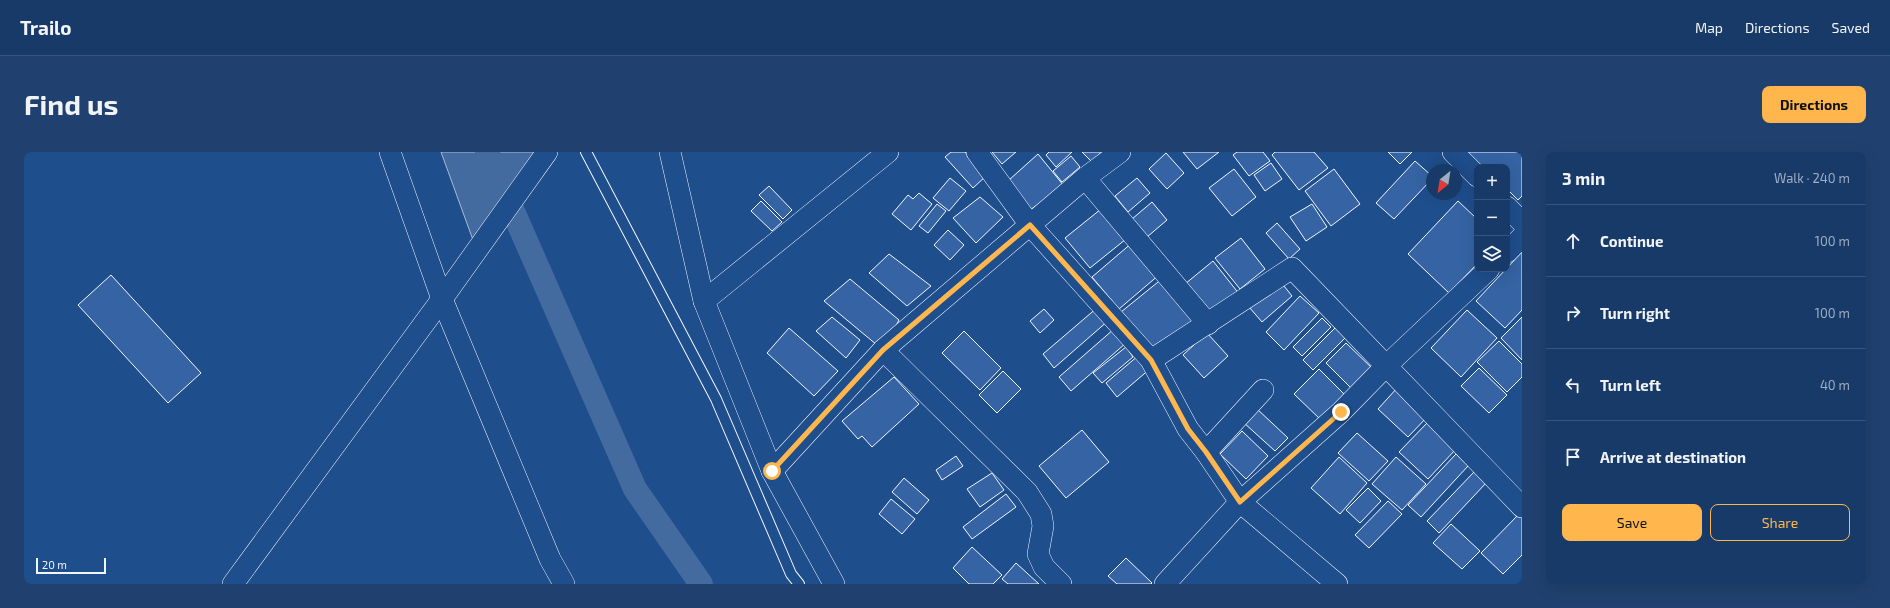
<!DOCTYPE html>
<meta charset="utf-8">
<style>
body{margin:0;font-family:"Exo 2",sans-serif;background:#20416f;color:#f1f3f6}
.controls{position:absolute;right:12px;top:12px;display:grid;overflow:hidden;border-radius:8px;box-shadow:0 4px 16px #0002}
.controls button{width:36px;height:36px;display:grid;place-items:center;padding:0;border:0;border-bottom:1px solid #36547d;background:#173a69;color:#f1f3f6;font:20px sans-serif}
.compass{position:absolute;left:1402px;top:12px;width:36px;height:36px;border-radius:50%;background:#173a69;box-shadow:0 4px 16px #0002;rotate:210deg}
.scale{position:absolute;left:12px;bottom:10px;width:70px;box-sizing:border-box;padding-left:4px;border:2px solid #f2f6ff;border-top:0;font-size:11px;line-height:14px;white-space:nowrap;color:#f2f6ff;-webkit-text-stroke:3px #1f4e8c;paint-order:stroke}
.stop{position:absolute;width:12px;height:12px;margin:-9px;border:3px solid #ffb74d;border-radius:50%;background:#fff}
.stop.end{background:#ffb74d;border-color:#fff;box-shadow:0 1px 4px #0008}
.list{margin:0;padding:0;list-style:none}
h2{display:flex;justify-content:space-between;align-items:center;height:52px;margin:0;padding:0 16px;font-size:17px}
h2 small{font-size:13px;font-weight:400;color:#9eadc0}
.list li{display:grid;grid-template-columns:26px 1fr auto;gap:12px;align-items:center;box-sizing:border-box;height:72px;padding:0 16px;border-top:1px solid #36547d}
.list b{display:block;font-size:15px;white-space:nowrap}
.list em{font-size:13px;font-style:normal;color:#9eadc0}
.actions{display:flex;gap:8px;padding:12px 16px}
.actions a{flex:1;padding:9px 0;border:1px solid #ffb74d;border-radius:8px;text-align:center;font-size:14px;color:#ffb74d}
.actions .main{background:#ffb74d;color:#111}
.icon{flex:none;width:22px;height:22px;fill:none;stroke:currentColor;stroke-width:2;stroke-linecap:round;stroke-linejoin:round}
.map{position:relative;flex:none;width:1498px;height:432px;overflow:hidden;border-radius:8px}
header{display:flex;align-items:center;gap:24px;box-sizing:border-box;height:56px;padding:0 20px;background:#173a69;border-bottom:1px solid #36547d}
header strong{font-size:19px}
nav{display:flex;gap:22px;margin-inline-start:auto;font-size:14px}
.intro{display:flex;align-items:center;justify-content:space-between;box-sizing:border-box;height:96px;padding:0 24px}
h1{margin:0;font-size:28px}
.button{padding:10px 18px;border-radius:8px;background:#ffb74d;color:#111;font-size:14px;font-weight:700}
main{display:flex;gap:24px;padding:0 24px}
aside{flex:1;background:#173a69;border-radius:8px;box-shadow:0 4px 16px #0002}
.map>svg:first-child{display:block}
</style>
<header>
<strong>Trailo</strong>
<nav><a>Map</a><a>Directions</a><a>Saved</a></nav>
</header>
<div class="intro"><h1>Find us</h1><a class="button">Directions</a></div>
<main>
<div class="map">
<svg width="1498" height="432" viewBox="0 0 1498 432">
<rect width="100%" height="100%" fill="#1f4e8c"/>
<path fill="#446ba0" stroke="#a8bbd7" d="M417,0H520L449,88Z"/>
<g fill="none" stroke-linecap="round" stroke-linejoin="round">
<path stroke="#446ba0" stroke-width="24" d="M463,0L611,337L677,432"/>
</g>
<g fill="#3563a3" stroke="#f2f6ff">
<path d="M927,0H941L962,24L949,36L921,5Z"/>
<path d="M968,0H992L978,12Z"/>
<path d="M1025,0H1048L1032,15L1022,3Z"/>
<path d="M1058,0H1078L1067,9Z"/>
<path d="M1159,0H1195L1173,17Z"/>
<path d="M1213,0H1239L1246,9L1225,24L1209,3Z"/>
<path d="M1251,0H1290L1304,16L1275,38L1248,3Z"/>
<path d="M1364,0H1388L1376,12Z"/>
<path d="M1442,0H1494L1498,4V44L1494,48L1483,37V15H1459Z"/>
<path d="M1142,1L1160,21L1143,37L1125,17Z"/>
<path d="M1014,2L1040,34L1006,58L985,28Z"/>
<path d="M1047,4L1056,15L1038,30L1029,19Z"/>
<path d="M1391,9L1408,24V27L1370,67L1352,51Z"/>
<path d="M1247,11L1258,27L1241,39L1230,23Z"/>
<path d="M1210,17L1232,45L1208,64L1185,36Z"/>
<path d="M1310,17L1336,52L1307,74L1281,39Z"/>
<path d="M926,26L942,39L925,59L909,46Z"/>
<path d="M1113,26L1126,41L1104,60L1091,44Z"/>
<path d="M745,34L768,58L759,67L735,43Z"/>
<path d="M895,41L908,52L887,78L868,62L884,43L889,47Z"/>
<path d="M956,45L979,65L952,91L929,66Z"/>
<path d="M737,49L758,70L748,79L727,59Z"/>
<path d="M1434,49L1453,67V112L1425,141L1384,102Z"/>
<path d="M1128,50L1143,68L1123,85L1108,67Z"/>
<path d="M913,52L922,59L904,81L895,74Z"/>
<path d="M1288,52L1303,75L1282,89L1266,65Z"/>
<path d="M1082,53L1107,83L1066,116L1041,86Z"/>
<path d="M1253,71L1276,97L1265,107L1242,81Z"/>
<path d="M924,78L940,93L926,108L910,93Z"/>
<path d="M1217,86L1241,117L1216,137L1191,106Z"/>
<path d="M1109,90L1136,122L1095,157L1068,125Z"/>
<path d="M1498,100V158L1481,176L1452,149Z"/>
<path d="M865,102L907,134L883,154L845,121Z"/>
<path d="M1189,109L1216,143L1187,165L1161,132Z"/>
<path d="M87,123L177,221L144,251L54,153Z"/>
<path d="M1139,126L1172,166L1130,200L1097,160Z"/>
<path d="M826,127L875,168L859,198L800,149Z"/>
<path d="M1256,129L1268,144L1238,170L1225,155Z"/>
<path d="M1276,144L1295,161L1260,198L1242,180Z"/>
<path d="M1074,155L1085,168L1030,216L1019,202Z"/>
<path d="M1020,157L1030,168L1016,181L1006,169Z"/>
<path d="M1443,158L1473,186L1437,225L1407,196Z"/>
<path d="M808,165L836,188L822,206L792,179Z"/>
<path d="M1498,165V208L1477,186Z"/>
<path d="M1298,166L1307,175L1278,204L1269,195Z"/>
<path d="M1314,173L1324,183L1289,218L1279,208Z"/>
<path d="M765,176L814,219L790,244L743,201Z"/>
<path d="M1090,177L1102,191L1047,239L1035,225Z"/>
<path d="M940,179L977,216L956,238L918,201Z"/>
<path d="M1183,181L1204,204L1180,226L1159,203Z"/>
<path d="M1475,189L1498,212V225L1483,240L1453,210Z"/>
<path d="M1322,191L1350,218L1329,238L1302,211Z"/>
<path d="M1102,195L1109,205L1078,231L1069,221Z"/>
<path d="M1115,203L1127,216L1093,245L1082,231Z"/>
<path d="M1455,216L1483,243L1465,261L1437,234Z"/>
<path d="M1295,217L1321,243L1297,268L1270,242Z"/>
<path d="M979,219L997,237L973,261L955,243Z"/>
<path d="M870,225L895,252L848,295L838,284L834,287L818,269Z"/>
<path d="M1374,235L1404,264L1384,285L1354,257Z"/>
<path d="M1232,256L1264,286L1251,299L1219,270Z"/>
<path d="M1404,270L1432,297L1404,327L1375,300Z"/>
<path d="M1058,278L1085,310L1042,346L1015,314Z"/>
<path d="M1218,279L1244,304L1222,327L1196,302Z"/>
<path d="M1333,281L1364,309L1345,329L1314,301Z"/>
<path d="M1432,302L1444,314L1397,365L1384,353Z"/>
<path d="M932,304L939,314L918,328L912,318Z"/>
<path d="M1315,305L1343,331L1316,362L1287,336Z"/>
<path d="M1372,305L1402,332L1378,358L1348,332Z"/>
<path d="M1451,319L1463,330L1415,381L1403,369Z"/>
<path d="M968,321L980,338L956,355L943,337Z"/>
<path d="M880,326L905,348L893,362L868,340Z"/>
<path d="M1344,336L1357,349L1336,371L1322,358Z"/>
<path d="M982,342L992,355L948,387L939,375Z"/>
<path d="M867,347L891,367L878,382L855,362Z"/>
<path d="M1364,349L1378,362L1345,396L1331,383Z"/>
<path d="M1495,362L1498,365V403L1479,422L1457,401Z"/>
<path d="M1427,372L1456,399L1438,417L1409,391Z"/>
<path d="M948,395L978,423L969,432H945L929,416Z"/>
<path d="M1102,406L1128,431L1127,432H1093L1084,424Z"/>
<path d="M992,411L1015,432H984L978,427Z"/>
</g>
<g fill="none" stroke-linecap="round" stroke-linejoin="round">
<g stroke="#f2f6ff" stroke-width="12">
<path id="service" d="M562,0L692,247L767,422L775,432"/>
</g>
<g stroke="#f2f6ff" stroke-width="22">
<g id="minor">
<path d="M366,0L418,147L526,407L540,432"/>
<path d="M646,0L680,149L748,319L810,432"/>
<path d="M953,0L1006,73L1127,208L1164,277L1182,300"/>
<path d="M1429,0L1453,24"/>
<path d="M1061,26L1184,172"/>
<path d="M1483,55L1498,70"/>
<path d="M1483,100L1498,85"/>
<path d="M680,149L864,0"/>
<path d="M859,198L1003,340L1017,362L1019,374L1014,402L1020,415L1037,432"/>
<path d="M1127,208L1268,116L1498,355"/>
<path d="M1239,238L1182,300L1216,350L1313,432"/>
<path d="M748,319L859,198L1061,26L1096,0"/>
<path d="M209,432L418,147L523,0"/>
<path d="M1141,432L1216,350L1317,260L1362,214L1465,117"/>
</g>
</g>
<use href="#service" stroke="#1f4e8c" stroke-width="10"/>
<use href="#minor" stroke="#1f4e8c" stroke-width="21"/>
</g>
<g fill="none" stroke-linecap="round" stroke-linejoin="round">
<path stroke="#ffb74d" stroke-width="5" d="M748,319L859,198L1006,73L1127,208L1164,277L1182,300L1216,350L1317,260"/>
</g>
</svg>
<div class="controls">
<button>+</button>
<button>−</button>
<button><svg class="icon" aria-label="layers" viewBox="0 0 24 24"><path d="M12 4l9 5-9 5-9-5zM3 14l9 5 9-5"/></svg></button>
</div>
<svg class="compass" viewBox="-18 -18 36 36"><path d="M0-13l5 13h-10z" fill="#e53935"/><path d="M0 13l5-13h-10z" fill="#9eadc0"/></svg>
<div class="scale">20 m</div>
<div class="stop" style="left:748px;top:319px"></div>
<div class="stop end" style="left:1317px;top:260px"></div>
</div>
<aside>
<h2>3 min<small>Walk · 240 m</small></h2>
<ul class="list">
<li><svg class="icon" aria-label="ahead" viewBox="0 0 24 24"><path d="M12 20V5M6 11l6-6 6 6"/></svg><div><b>Continue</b></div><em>100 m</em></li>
<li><svg class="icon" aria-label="right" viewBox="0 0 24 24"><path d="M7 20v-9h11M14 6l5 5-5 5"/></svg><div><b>Turn right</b></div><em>100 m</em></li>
<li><svg class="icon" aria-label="left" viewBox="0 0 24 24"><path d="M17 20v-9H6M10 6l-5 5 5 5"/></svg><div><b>Turn left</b></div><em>40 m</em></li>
<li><svg class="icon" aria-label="arrive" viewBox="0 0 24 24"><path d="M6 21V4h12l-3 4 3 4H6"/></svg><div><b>Arrive at destination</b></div></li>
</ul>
<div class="actions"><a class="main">Save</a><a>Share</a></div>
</aside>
</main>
